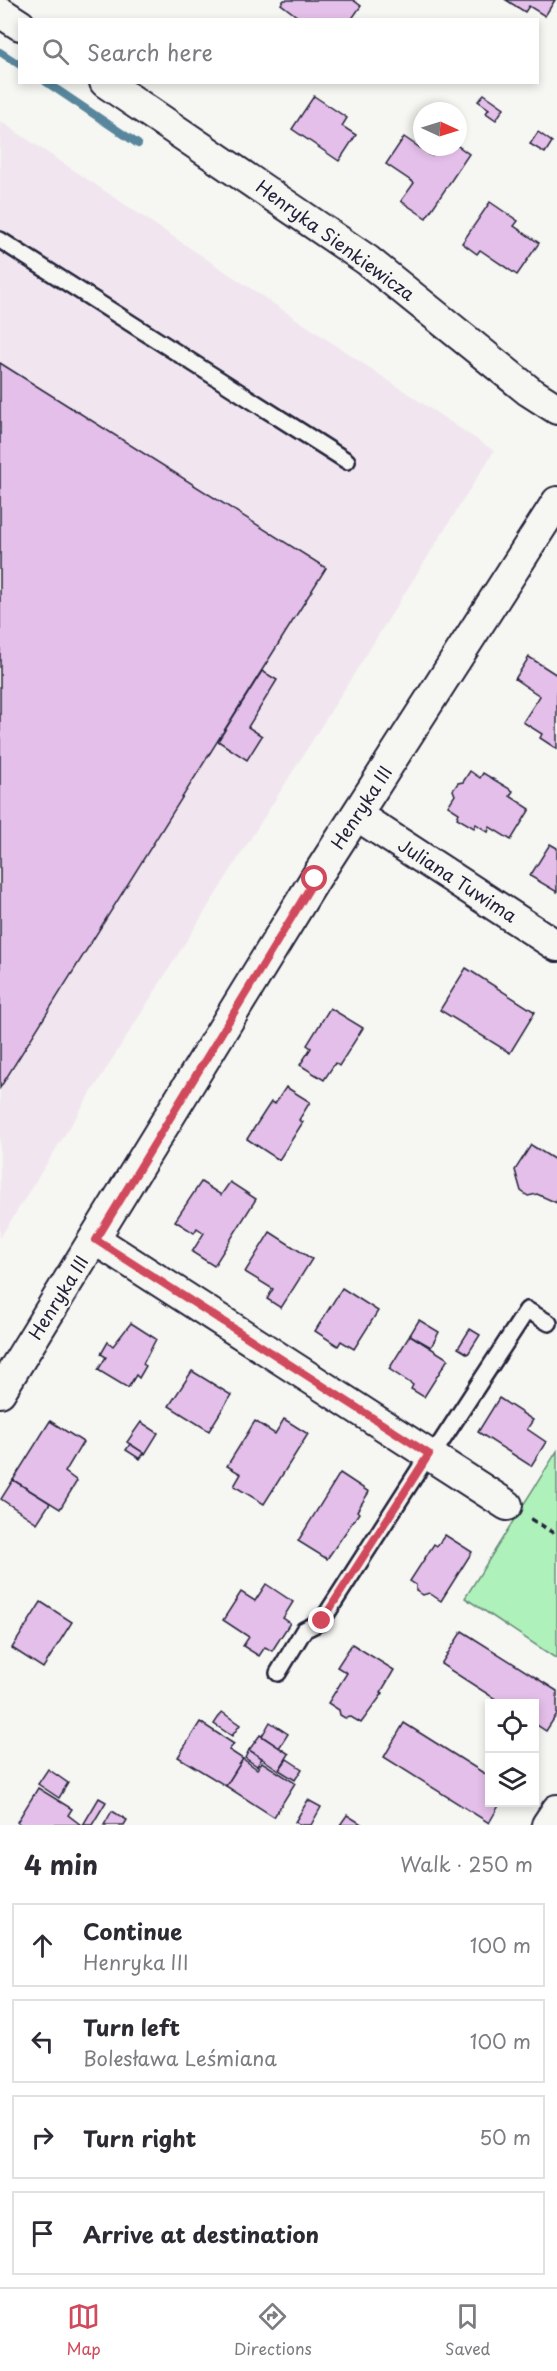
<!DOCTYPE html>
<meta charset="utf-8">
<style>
body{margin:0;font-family:"Playpen Sans",sans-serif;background:#f7f7f7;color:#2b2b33}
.controls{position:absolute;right:18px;bottom:18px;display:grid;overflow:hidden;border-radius:0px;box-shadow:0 3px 9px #0003}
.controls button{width:54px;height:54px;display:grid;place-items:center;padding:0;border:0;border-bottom:2px solid #e1e1e2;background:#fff;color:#2b2b33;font:30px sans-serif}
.compass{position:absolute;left:413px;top:102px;width:54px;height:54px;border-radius:50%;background:#fff;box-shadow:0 3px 9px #0003;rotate:94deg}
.stop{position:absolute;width:18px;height:18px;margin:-14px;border:4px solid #d1495b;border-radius:50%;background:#fff}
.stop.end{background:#d1495b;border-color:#fff;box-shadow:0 2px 6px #0008}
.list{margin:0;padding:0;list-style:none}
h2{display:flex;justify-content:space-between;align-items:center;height:78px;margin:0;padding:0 24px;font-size:26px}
h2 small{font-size:20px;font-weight:400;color:#7c7c81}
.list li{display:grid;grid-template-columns:39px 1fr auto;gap:18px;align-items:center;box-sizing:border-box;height:84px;margin:0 12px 12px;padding:0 12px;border:2px solid #e1e1e2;border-radius:0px}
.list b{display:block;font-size:22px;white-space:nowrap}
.list p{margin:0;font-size:20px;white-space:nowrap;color:#7c7c81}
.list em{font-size:20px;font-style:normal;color:#7c7c81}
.icon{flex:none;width:33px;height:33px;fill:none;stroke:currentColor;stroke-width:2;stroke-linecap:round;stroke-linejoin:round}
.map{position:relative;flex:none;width:557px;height:1825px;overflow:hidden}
.search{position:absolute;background:#fff;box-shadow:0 3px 9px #0003;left:18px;right:18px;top:18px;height:66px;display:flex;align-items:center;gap:15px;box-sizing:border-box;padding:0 21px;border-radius:0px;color:#7c7c81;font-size:22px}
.sheet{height:462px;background:#fff}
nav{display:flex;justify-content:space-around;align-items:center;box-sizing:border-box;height:84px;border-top:2px solid #e1e1e2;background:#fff;font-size:16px;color:#7c7c81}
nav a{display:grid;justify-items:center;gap:3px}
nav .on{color:#d1495b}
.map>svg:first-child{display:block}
</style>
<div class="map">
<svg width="557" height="1825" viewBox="0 0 557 1825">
<rect width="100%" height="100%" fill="#f6f6f2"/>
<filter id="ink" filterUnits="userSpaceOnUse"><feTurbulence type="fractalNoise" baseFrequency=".0167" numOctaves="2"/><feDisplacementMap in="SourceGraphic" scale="12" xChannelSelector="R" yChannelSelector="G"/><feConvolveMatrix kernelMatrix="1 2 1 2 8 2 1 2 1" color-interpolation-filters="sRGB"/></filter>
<g filter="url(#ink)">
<path fill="#f1e6ef" d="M0,121L494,451L0,1238Z"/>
<path fill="#aff1ba" stroke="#688a7a" stroke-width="1.5" d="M557,1451V1659L465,1598Z"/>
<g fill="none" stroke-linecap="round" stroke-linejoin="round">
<g stroke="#59879d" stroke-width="8">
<path d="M0,52L20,65"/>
<path d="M46,82L138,144"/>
</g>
</g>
<g fill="#e4bfe9" stroke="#22223b" stroke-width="1.5">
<path d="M284,0H353L361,6L351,20H302L281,4Z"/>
<path d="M506,0H555L545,16L529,6L525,12Z"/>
<path d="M484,94L504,108L496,120L486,113L489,109L478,101Z"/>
<path d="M314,96L347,118L342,126L356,135L339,161L292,129Z"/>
<path d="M538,132L552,142L545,153L530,144Z"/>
<path d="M404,137L432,156L438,147L458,146L469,154L426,218L401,201L414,183L386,164Z"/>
<path d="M490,202L518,221L514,226L539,243L517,275L480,250L477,254L462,243Z"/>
<path d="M0,363L326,568L0,1088Z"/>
<path d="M529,657L557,675V749L540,738L542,734L523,722L540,696L515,679Z"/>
<path d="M262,671L277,680L248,727L262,736L247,760L218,741Z"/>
<path d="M470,771L480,778L483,773L513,791L510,796L530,809L511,840L490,827L488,832L476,824L474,828L457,818L459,813L448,806L455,795L453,790L458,783L463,782Z"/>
<path d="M550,844L557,848V892L530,876Z"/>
<path d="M466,968L535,1012L510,1053L440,1010Z"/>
<path d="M330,1008L363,1028L339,1066L335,1063L324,1080L300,1065L311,1048L307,1045Z"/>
<path d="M286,1087L310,1102L299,1120L303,1122L279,1160L247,1139L271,1102L275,1104Z"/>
<path d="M531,1145L557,1161V1203L537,1194L528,1196L521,1191L515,1170Z"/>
<path d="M201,1182L221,1195L230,1182L256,1199L214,1266L192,1252L204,1233L197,1228L194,1233L175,1221Z"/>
<path d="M270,1232L312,1259L281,1308L267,1299L273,1289L245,1272Z"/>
<path d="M342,1288L378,1311L354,1349L341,1341L338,1346L315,1331Z"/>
<path d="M419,1320L439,1332L431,1347L410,1335Z"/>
<path d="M131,1323L156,1339L143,1364L146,1366L139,1378L136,1375L128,1388L98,1370L106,1357L101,1354L108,1342L113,1346Z"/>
<path d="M470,1329L480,1335L468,1354L458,1348Z"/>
<path d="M410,1335L448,1359L424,1397L411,1389L413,1385L389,1369Z"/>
<path d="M192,1371L231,1395L209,1431L169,1406Z"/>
<path d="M499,1398L533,1420L527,1429L546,1442L531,1466L478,1432Z"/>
<path d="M284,1419L308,1434L264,1504L234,1486L241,1474L227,1466L255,1421L275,1434Z"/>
<path d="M50,1421L83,1442L65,1472L77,1481L60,1509L13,1480Z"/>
<path d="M141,1422L158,1433L145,1454L127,1442Z"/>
<path d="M130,1444L144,1453L140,1459L126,1450Z"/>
<path d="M340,1473L369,1492L357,1511L359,1513L327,1559L298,1541Z"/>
<path d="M13,1480L50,1503L37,1523L1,1499Z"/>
<path d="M445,1535L472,1552L441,1601L429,1593L423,1595L416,1591V1585L410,1581L434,1544L437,1546Z"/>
<path d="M266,1584L293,1602L283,1618L290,1623L272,1651L265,1647L259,1656L243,1646L249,1637L223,1620L241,1592L255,1601Z"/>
<path d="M41,1602L72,1622L43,1668L12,1648Z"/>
<path d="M462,1631L557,1691V1714L546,1731L534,1723V1704H503L441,1664Z"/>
<path d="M352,1644L394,1670L381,1692L383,1693L361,1723L351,1717L345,1718L340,1715L339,1710L328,1703L347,1673L337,1667Z"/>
<path d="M222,1712L240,1725L232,1736L214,1724Z"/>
<path d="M200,1722L234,1744L229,1750L243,1759L226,1786L178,1757Z"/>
<path d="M270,1722L288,1734L279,1748L262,1736Z"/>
<path d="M404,1723L490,1777V1802H501L489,1823L384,1757Z"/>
<path d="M260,1735L289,1754L279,1770L249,1750Z"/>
<path d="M249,1750L262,1758L257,1766L245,1758Z"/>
<path d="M243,1759L257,1769L262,1762L295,1783L274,1817L226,1786Z"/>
<path d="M287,1759L302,1769L295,1780L279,1770Z"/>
<path d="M48,1769L68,1783L59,1798L38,1784Z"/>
<path d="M38,1788L72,1809L68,1815L81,1825H21L17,1822Z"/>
<path d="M99,1798L106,1802L92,1825H83Z"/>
<path d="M308,1800L321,1807L311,1825H301L295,1822Z"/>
<path d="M112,1811L127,1820L124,1825H104Z"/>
<path d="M347,1815L363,1825H340Z"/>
</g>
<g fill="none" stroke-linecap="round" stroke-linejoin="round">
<g stroke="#22223b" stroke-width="20">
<g id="lane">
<path d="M0,240L347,461"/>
<path d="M432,1456L527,1310L549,1323"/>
<path d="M278,1673L304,1630L322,1621L429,1454"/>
</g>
</g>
<g stroke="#22223b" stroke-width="34">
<g id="street">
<path d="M0,12L20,25"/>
<path d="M105,82L367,260L529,391L557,409"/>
<path d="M358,816L557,946"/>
<path d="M96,1240L507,1505"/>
<path d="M0,1392L315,879L557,502"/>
<path d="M547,1825L557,1810"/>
</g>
</g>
<path stroke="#22223b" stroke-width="4" stroke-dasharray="6 4.5" stroke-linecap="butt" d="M531,1519L557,1535"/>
<use href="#lane" stroke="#f6f6f2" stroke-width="15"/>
<use href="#street" stroke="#f6f6f2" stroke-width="30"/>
</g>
</g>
<g fill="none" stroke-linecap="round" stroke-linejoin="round" filter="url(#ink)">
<path stroke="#d1495b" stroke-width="8" d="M315,879L96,1240L429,1454L322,1621"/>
</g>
<g text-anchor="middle" stroke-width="4.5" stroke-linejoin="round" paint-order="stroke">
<g font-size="18" fill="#22223b" stroke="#f6f6f2">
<text transform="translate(335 241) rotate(36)" y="6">Henryka Sienkiewicza</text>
<text transform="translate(362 808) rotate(-57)" y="6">Henryka III</text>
<text transform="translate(457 881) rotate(33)" y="6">Juliana Tuwima</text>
<text transform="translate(59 1298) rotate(-58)" y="6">Henryka III</text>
</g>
</g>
</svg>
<div class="controls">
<button><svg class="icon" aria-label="locate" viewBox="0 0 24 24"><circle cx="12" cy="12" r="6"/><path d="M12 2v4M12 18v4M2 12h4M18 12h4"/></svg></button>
<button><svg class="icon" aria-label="layers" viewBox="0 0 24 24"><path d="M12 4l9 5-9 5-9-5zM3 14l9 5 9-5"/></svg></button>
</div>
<svg class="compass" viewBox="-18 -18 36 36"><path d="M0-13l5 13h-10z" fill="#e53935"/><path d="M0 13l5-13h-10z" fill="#7c7c81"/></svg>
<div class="stop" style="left:315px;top:879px"></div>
<div class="stop end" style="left:322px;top:1621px"></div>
<div class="search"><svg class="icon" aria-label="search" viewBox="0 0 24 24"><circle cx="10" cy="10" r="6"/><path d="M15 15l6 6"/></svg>Search here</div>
</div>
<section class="sheet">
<h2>4 min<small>Walk · 250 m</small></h2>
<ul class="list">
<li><svg class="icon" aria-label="ahead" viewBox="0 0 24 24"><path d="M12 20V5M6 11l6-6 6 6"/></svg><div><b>Continue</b><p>Henryka III</p></div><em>100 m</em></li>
<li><svg class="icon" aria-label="left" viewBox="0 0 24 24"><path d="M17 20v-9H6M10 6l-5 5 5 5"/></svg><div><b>Turn left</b><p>Bolesława Leśmiana</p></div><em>100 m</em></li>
<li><svg class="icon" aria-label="right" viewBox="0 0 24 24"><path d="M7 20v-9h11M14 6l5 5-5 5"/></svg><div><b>Turn right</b></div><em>50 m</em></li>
<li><svg class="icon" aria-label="arrive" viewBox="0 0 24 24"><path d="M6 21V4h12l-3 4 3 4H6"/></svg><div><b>Arrive at destination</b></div></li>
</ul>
</section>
<nav>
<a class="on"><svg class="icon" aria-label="map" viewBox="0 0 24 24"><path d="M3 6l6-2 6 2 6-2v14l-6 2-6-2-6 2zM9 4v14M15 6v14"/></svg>Map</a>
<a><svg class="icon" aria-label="directions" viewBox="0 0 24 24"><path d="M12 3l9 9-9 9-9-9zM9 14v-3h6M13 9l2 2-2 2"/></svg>Directions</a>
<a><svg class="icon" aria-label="saved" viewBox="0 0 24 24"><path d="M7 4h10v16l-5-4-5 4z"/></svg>Saved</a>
</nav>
